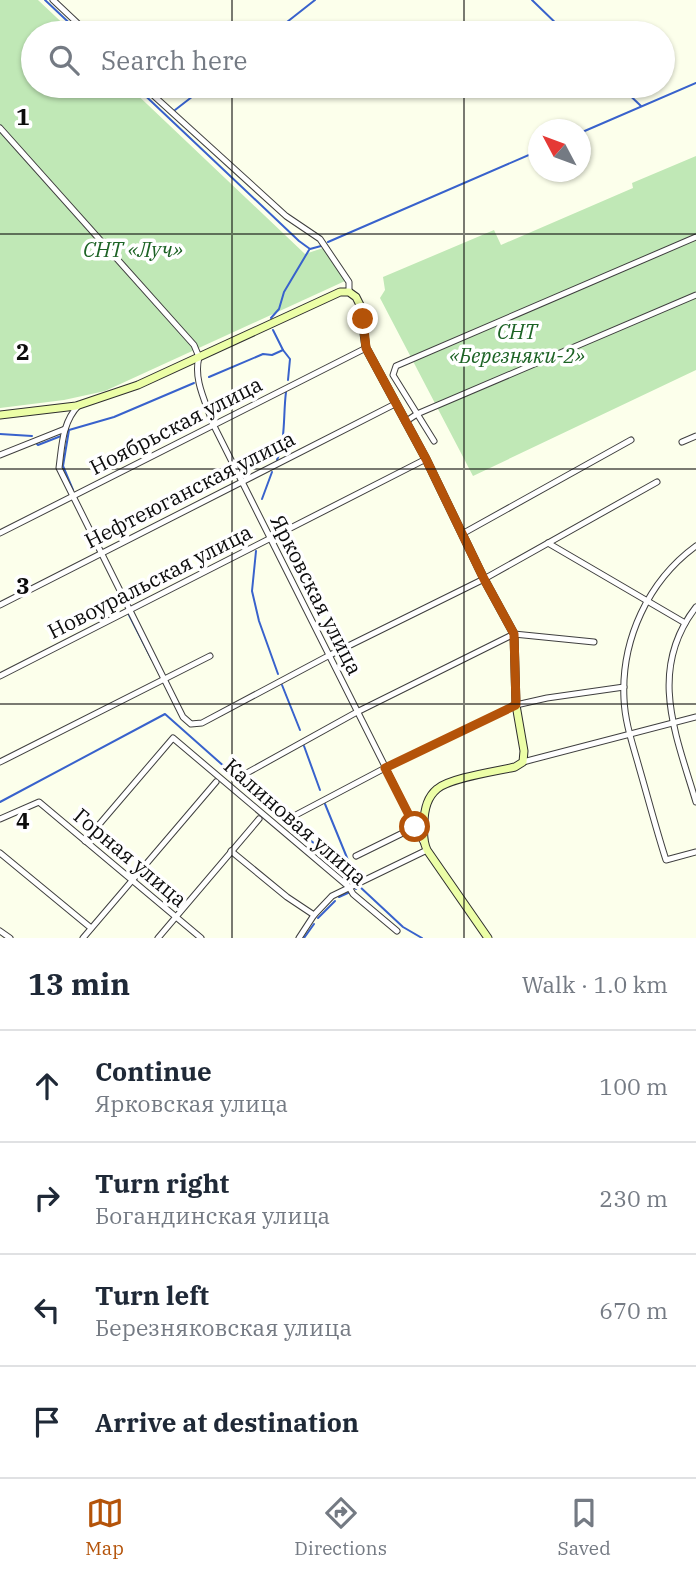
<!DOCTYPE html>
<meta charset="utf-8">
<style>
body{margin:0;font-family:"IBM Plex Serif",serif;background:#f2f2f3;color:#1f2937}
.compass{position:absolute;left:528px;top:119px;width:63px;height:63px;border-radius:50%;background:#fff;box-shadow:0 2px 5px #0004;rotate:311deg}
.stop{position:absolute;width:21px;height:21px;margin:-16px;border:5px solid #b45309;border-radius:50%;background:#fff}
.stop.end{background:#b45309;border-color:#fff;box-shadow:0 2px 7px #0008}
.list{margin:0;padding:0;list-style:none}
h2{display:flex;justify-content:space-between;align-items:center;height:91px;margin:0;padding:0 28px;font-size:30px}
h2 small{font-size:23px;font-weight:400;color:#747a83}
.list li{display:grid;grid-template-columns:46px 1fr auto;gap:21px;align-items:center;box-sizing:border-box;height:112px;padding:0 28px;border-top:2px solid #e0e1e3}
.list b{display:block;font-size:26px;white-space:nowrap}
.list p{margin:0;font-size:23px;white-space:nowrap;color:#747a83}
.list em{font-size:23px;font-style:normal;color:#747a83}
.icon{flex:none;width:38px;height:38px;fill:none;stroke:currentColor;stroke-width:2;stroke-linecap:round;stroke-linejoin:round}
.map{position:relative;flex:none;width:696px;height:938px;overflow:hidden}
.search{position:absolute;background:#fff;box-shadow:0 2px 5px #0004;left:21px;right:21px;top:21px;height:77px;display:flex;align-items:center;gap:18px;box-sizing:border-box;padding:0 24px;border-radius:38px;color:#747a83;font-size:26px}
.sheet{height:539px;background:#fff}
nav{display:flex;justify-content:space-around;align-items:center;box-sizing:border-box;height:98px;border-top:2px solid #e0e1e3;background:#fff;font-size:19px;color:#747a83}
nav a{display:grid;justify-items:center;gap:4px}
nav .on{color:#b45309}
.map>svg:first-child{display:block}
</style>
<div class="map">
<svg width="696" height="938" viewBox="0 0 696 938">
<rect width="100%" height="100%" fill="#fcffeb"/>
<g fill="#c0e8b6">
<path d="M0,0H38L73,33H33V86H128L305,254L323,248L345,281L105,391L64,400L0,408Z"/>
<path d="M696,156V370L473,476L380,298L385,290L383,277L494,230L501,245L633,188L632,183Z"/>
</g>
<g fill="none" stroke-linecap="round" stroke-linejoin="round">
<g stroke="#3862cc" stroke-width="2">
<path d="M45,0L80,33"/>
<path d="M532,0L566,33"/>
<path d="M273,33L315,0"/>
<path d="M135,86L299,241L310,249L321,246"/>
<path d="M620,86L641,106"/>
<path d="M175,110L206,86"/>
<path d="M580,133L696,83"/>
<path d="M328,242L538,151"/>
<path d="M271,318L279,309L284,292L309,250"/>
<path d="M273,330L283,350L290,359L288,380"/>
<path d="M209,377L263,354L272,355L283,350"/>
<path d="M0,434L32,436"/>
<path d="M37,444L38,445L61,436"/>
<path d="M277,460C286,439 283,415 286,392"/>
<path d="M73,490L63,466L69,430L114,417L194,383"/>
<path d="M262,499L272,472"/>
<path d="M256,551L252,591L259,621L278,674"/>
<path d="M129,615L152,660"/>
<path d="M282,685L300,730"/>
<path d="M304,746L320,790"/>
<path d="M0,802L165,714L279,815L341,865L351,866L354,876"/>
<path d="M325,804L350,865"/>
<path d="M356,889L359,886L403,927L422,938"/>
<path d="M339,897L350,892"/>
<path d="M318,918L335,901"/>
<path d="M304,938L314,924"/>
</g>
<g stroke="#3f3f3f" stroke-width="7">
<g id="street">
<path d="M53,0L88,33"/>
<path d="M143,86L286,216L320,239L349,282V292"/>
<path d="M0,128L194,345L199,357C193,380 206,402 213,424L423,842"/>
<path d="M79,405C62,422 62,446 59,468L183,717L191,724L202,723L328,656L484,579L657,482"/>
<path d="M405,422L417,414L696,295"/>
<path d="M434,441L393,375L396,366L696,237"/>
<path d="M682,442L696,436"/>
<path d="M0,455L65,429"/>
<path d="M0,533L366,348"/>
<path d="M462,534L631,440"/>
<path d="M548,543L685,623"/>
<path d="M696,546C648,581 621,640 624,699C625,723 633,745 639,767C648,798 656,829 666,860L696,852"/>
<path d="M0,605L395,404"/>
<path d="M696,607C647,670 676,735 696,802"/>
<path d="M0,676L426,459"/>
<path d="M0,762L210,656"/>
<path d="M523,762L696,717"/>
<path d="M245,774L357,712L514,634L594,642"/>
<path d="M292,817L385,768L516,705L547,698L624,687"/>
<path d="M0,819L39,802L201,938"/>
<path d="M85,841L173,738L349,887L353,894L397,931"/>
<path d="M231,851L287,897L314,915"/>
<path d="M0,853L91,928"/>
<path d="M356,856L415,827"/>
<path d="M0,931L10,938"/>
<path d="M83,938L216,782"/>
<path d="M158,938L259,819"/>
<path d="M299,938L314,915L332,896L427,850"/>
</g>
</g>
<g stroke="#2e2e2e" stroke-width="9">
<path id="secondary" d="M0,415L76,406L138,385L340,292H349L356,297L360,305L366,348L426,459L484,579L514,634L516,705L524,751L523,762L515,767C498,771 449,778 437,789C426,798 424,811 424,824C423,834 423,841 427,850L488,938"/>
</g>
<use href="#street" stroke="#fff" stroke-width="5"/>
<use href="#secondary" stroke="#ecfea7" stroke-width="7"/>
</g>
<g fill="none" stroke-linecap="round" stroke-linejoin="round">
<path stroke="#b45309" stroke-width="9" d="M363,319L366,348L426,459L484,579L514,634L516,705L385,768L415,827"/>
</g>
<path fill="none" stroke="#0c0c0c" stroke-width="2" stroke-opacity="0.55" d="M232,0V33M464,0V33M232,86V938M464,86V938M0,234H696M0,469H696M0,704H696"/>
<g text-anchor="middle" stroke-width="7" stroke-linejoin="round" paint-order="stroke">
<g font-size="21" font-style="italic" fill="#1d6325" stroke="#fff">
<text x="133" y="257">СНТ «Луч»</text>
<text x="517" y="339">СНТ<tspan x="517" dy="24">«Березняки-2»</tspan></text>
</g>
<g font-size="21" fill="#0c0c0c" stroke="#fff">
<text transform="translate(176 426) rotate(-27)" y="7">Ноябрьская улица</text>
<text transform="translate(190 490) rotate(-27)" y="7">Нефтеюганская улица</text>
<text transform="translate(150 582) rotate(-27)" y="7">Новоуральская улица</text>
<text transform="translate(316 595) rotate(63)" y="7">Ярковская улица</text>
<text transform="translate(295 822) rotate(41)" y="7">Калиновая улица</text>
<text transform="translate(130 858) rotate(40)" y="7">Горная улица</text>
</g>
</g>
<g font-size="23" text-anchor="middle" font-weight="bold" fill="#0c0c0c" stroke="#fff" stroke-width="7" stroke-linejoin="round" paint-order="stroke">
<text x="23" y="125">1</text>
<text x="23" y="360">2</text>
<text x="23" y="594">3</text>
<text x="23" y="829">4</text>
</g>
</svg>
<svg class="compass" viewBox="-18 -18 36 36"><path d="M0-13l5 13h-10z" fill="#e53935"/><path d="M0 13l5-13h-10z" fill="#747a83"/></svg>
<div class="stop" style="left:415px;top:827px"></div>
<div class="stop end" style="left:363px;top:319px"></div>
<div class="search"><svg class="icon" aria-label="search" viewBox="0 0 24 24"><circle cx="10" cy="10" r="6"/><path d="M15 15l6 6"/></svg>Search here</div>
</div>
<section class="sheet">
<h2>13 min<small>Walk · 1.0 km</small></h2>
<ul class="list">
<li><svg class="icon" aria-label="ahead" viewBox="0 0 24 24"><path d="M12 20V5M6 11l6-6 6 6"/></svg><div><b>Continue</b><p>Ярковская улица</p></div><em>100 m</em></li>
<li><svg class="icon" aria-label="right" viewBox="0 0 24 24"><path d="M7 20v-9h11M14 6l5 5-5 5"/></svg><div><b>Turn right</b><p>Богандинская улица</p></div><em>230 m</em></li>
<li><svg class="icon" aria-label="left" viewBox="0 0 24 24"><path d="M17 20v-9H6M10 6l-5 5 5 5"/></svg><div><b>Turn left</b><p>Березняковская улица</p></div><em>670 m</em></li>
<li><svg class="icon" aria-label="arrive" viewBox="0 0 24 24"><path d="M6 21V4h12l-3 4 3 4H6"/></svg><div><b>Arrive at destination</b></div></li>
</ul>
</section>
<nav>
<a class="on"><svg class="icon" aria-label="map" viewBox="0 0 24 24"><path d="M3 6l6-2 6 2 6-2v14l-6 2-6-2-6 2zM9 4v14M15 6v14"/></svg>Map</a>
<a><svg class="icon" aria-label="directions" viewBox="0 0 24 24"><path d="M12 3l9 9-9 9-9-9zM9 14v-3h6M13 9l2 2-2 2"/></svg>Directions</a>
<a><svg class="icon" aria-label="saved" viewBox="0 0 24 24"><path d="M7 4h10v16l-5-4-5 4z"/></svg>Saved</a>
</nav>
